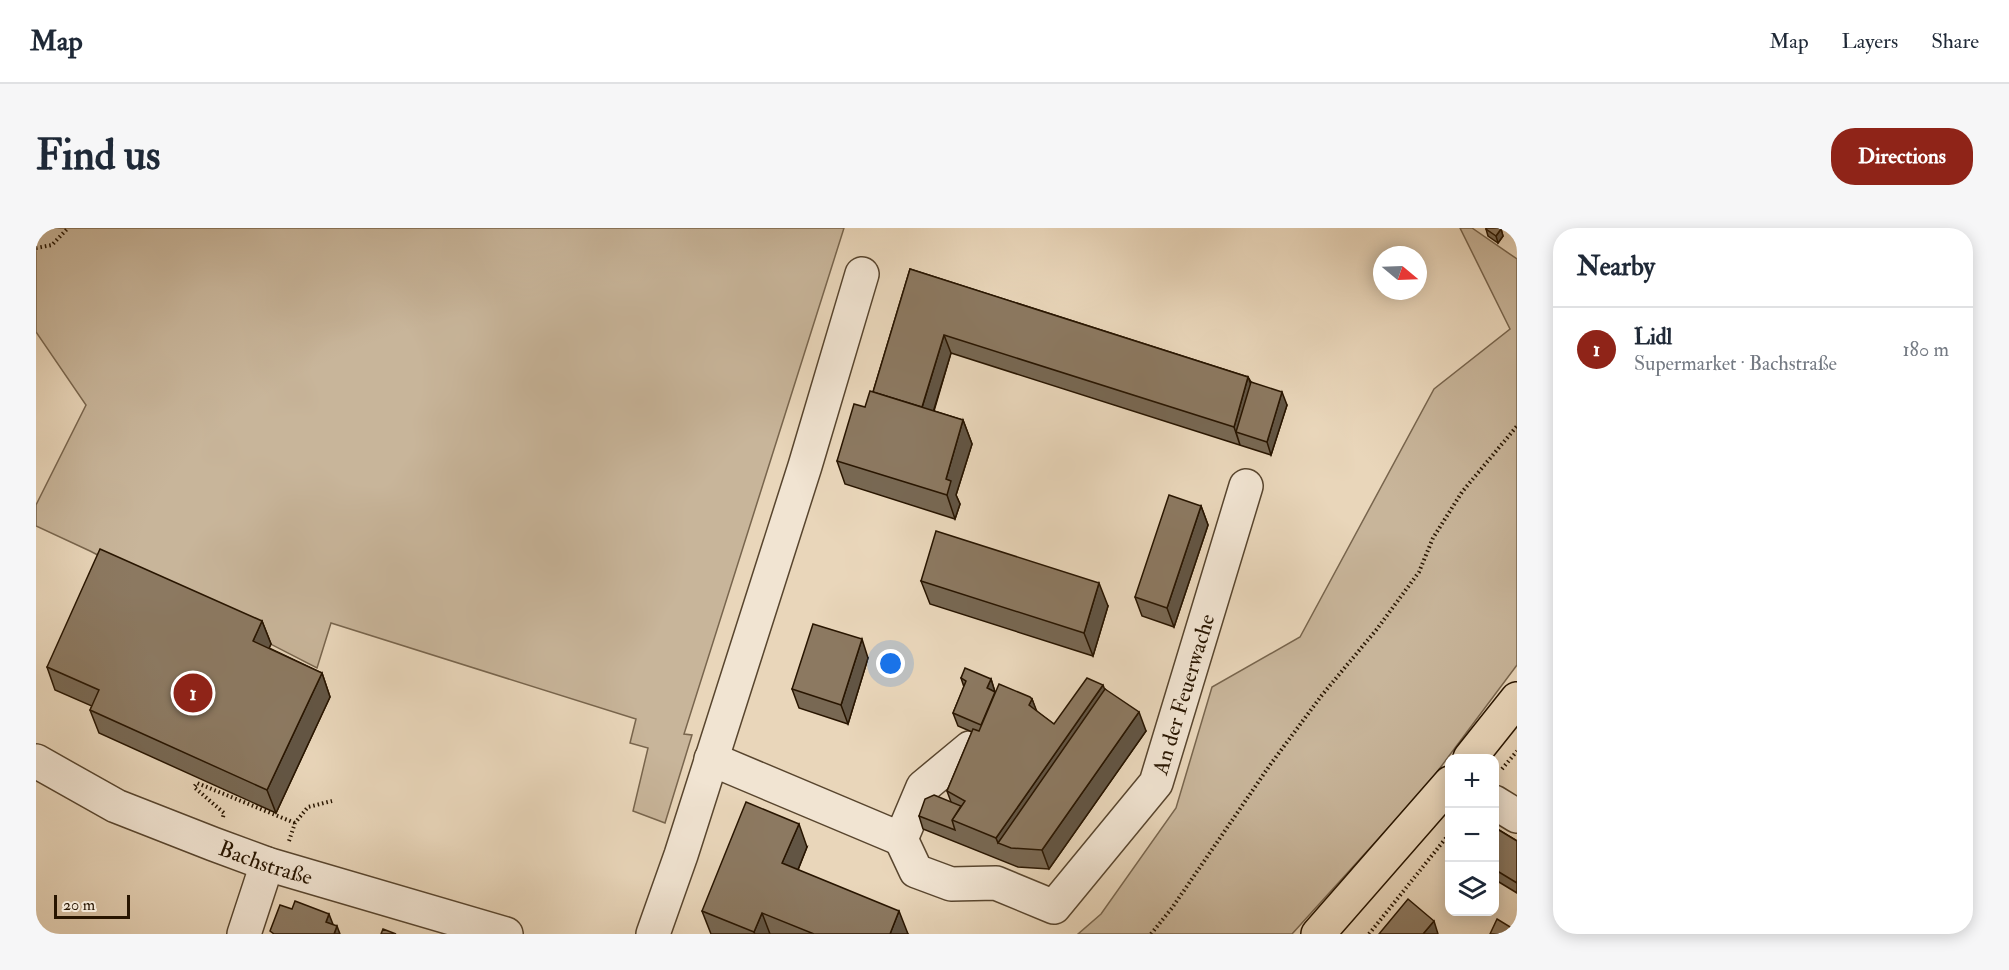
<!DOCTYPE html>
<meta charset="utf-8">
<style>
body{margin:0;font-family:"IM FELL Double Pica",serif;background:#f6f6f7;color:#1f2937}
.controls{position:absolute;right:18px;bottom:18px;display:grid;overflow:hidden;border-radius:12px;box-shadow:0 3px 15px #0003}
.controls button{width:54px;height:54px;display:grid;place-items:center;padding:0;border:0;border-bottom:2px solid #e0e1e3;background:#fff;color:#1f2937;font:30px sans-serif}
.compass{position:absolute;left:1337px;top:18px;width:54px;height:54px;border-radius:50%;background:#fff;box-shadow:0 3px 15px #0003;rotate:109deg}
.scale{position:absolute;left:18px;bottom:15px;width:76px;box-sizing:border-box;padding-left:6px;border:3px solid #281500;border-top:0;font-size:16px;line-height:21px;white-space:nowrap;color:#281500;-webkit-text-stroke:4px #f1e4d2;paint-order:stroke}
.you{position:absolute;left:855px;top:436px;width:21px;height:21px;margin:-15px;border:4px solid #fff;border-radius:50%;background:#1a73e8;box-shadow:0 0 0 9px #1a73e833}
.badge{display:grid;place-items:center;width:39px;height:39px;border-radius:50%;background:#8f2418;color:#fff;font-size:20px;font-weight:700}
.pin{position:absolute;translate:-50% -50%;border:3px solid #fff;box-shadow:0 2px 6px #0006}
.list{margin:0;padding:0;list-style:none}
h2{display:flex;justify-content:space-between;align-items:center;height:78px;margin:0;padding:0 24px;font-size:26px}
h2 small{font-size:20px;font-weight:400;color:#747a83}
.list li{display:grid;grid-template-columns:39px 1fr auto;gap:18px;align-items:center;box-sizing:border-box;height:84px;padding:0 24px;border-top:2px solid #e0e1e3}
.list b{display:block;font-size:22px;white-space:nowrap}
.list p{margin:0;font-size:20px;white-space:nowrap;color:#747a83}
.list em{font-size:20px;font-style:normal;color:#747a83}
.icon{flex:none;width:33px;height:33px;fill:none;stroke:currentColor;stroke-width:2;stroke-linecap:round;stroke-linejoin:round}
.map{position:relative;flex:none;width:1481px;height:706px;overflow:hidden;border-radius:24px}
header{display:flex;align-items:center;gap:36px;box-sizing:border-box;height:84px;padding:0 30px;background:#fff;border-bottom:2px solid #e0e1e3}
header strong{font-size:28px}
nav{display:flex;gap:33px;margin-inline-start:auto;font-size:21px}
.intro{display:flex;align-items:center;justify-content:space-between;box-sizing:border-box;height:144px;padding:0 36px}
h1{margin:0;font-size:42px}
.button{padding:15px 27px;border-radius:24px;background:#8f2418;color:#fff;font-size:21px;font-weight:700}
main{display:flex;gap:36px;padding:0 36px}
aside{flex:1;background:#fff;border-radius:24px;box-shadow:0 3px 15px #0003}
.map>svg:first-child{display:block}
</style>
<header>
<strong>Map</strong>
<nav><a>Map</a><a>Layers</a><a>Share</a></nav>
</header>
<div class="intro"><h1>Find us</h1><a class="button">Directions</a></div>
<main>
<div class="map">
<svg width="1481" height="706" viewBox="0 0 1481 706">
<rect width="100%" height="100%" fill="#e9d6ba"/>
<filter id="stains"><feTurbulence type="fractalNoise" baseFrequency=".00333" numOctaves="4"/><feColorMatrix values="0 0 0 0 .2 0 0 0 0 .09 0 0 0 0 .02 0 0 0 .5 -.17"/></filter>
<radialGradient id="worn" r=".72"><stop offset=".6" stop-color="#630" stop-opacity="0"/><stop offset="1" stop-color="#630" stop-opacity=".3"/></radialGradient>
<g fill="#c8b59a" stroke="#78654d" stroke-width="1.5">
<path d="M0,0H808L648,506L656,507L629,595L597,583L612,520L594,515L600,491L295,395L281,440L54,323L0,298V277L50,177L0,104Z"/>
<path d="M1424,0H1436L1481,31V437L1392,556L1256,706H1042L1065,686L1140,580L1176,459L1264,409L1398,161L1474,101Z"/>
</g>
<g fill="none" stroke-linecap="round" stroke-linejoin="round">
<g stroke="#58452e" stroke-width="36">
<g id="minor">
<path d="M675,531L865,611L887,559L934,520"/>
<path id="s1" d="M0,533L80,578L177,616L231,636L470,706"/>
<path d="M1458,574L1481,588"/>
<path id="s2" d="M865,611L880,643L915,656L960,655L1018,679L1120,555L1210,258"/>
<path d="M208,706L231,636"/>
<path d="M617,706L645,627L769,238L826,46"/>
</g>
</g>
<g stroke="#281500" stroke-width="36">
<g id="major">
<path d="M1434,530L1481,471"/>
<path d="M1282,706L1414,555"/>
</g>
</g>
<g stroke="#281500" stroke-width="4" stroke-dasharray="1.5 3" stroke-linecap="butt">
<path d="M0,20L16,17L32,0"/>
<path d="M1466,541L1481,523"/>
<path d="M187,589L188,585L158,559L161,555L259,595"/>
<path d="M253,613L259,595L272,579L296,573"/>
<path d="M1115,706L1136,680L1234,537L1286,467L1341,401L1383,344L1397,310L1426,264L1481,198"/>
<path d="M1333,706L1414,605"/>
</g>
<use href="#minor" stroke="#f1e4d2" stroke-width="33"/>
<use href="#major" stroke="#e9d6ba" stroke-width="33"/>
</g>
<g fill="#786853" stroke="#281500" stroke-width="1.5">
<path d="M1450,1H1465L1467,8L1462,15L1452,8Z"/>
<path d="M874,41L1212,149L1215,154L1251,177L1235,227L915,125L898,183L927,192L936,216L920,267L924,276L919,291L809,256L801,233L837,164Z"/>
<path d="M1165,278L1172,297L1138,399L1106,388L1099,369Z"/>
<path d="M885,353L1072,378L1057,428L894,376Z"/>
<path d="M226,393L235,416L233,420L286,445L294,469L240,585L63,505L54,482L56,478L19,462L11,439Z"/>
<path d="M832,430L812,496L763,480L756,461Z"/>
<path d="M925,450L955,451L959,464L996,471L1000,483L1018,496L1069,461L1110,503L1013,641L982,639L887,601L883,588L915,574L911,563L936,504L922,498L917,485L928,459Z"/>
<path d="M1458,599L1481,613V665L1458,651Z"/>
<path d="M771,619L762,642L872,706H675L666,683Z"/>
<path d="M1413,653V676L1410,669L1413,665L1410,658Z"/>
</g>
<g fill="#625544" stroke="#281500" stroke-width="1.5">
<path d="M1465,1L1467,8L1462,15L1460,8Z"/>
<path d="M908,107L915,125L892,201L885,183Z"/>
<path d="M1212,149L1219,167L1200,204L1204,217L1198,199Z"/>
<path d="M1246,164L1251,177L1235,227L1231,214Z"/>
<path d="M927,192L936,216L920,267L924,276L919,291L911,267L910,251Z"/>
<path d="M1165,278L1172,297L1138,399L1131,380Z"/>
<path d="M1063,355L1072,378L1057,428L1048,405Z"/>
<path d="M226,393L235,416L226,436L217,413Z"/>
<path d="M826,411L832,430L812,496L805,477Z"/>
<path d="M286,445L294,469L240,585L231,562Z"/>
<path d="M955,451L959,464L951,460Z"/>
<path d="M1067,457L1076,480L962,615L960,610Z"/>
<path d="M996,471L1005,494L993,477Z"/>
<path d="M1103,484L1110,503L1013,641L1006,622Z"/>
<path d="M763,596L771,619L755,659L746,635Z"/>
<path d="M863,683L872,706H854Z"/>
<path d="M726,685L734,706H719L718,704Z"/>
<path d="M293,686L298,699L290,694Z"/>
<path d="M1398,693L1402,706H1387Z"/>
<path d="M301,698L304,706H298Z"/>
</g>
<g fill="#8c7961" stroke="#281500" stroke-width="1.5">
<path d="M1450,0H1463L1465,1L1460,8L1450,1Z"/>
<path d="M874,41L1212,149L1198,199L908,107L886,179L837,164Z"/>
<path d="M1215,154L1246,164L1231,214L1200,204Z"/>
<path d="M834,163L927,192L910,251L915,253L911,267L801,233L818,176L829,179Z"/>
<path d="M1133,267L1165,278L1131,380L1099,369Z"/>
<path d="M900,303L1063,355L1048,405L885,353Z"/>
<path d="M64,321L226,393L217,413L286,445L231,562L54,482L63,462L11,439Z"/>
<path d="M777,396L826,411L805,477L756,461Z"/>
<path d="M929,440L955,451L951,460L959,464L945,497L917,485L930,453L925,450Z"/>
<path d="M1051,450L1067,457L960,610L916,592L929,573L911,563L937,501L943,503L963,456L994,469L996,471L993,477L1018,496Z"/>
<path d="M1069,461L1103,484L1006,622L975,620L962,615Z"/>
<path d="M898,567L925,578L916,592L919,602L883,588L889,571Z"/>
<path d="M710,574L763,596L746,635L863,683L854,706H778L726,685L718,704L666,683Z"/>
<path d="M1458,599L1481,613V655L1458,641Z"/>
<path d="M1413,664V671L1410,669Z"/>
<path d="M1372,671L1398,693L1387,706H1343Z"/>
<path d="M259,673L293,686L290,694L301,698L298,706H238L234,703L244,677L256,681Z"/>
<path d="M1461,691L1481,703V706H1454Z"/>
<path d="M347,701L360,706H345Z"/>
</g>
<g text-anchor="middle" stroke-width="5" stroke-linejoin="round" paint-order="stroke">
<g font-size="22" fill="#281500" stroke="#f1e4d2">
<text dy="8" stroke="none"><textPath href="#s2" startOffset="434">An der Feuerwache</textPath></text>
<text dy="8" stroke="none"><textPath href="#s1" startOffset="252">Bachstraße</textPath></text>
</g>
</g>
<rect width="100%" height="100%" filter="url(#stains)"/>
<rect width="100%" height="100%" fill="url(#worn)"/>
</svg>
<div class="controls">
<button>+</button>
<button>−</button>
<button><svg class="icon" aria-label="layers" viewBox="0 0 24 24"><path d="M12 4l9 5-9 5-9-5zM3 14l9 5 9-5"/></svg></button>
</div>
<svg class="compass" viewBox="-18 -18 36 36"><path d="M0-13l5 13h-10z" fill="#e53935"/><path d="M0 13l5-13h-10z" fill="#747a83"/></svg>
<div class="scale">20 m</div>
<div class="you"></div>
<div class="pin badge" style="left:157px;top:465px">1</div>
</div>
<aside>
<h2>Nearby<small></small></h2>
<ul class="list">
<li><span class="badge">1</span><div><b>Lidl</b><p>Supermarket · Bachstraße</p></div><em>180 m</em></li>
</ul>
</aside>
</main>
